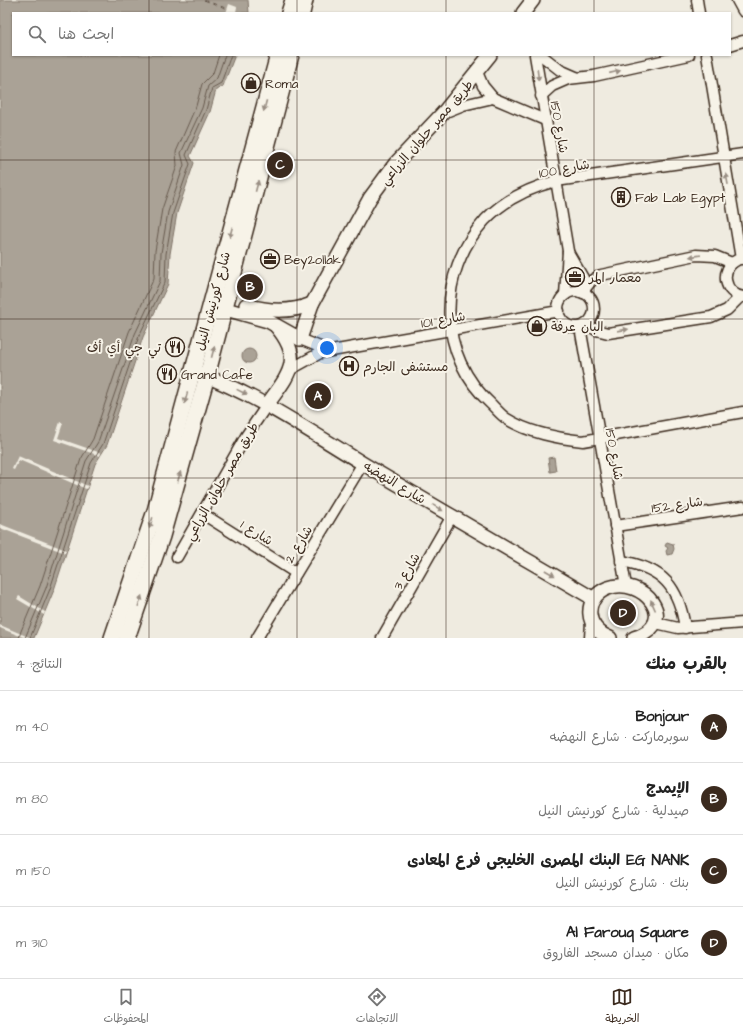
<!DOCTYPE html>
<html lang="ar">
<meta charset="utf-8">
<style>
body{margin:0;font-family:"Architects Daughter","Playpen Sans Arabic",sans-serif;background:#f2f2f2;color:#222;direction:rtl}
.you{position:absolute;left:327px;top:348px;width:14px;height:14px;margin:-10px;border:3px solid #fff;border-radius:50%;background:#1a73e8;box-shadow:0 0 0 6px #1a73e833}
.badge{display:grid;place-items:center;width:26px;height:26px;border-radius:50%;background:#3b2a1e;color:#fff;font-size:13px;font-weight:700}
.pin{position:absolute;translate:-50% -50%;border:2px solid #fff;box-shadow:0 1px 4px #0006}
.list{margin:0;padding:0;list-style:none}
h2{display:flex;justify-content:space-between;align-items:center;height:52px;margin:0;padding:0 16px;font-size:17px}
h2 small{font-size:13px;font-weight:400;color:#767676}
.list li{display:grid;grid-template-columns:26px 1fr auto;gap:12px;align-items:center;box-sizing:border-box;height:72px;padding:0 16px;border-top:1px solid #e0e0e0}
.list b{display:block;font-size:15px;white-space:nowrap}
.list p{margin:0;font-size:13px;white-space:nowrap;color:#767676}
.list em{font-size:13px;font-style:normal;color:#767676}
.icon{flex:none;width:22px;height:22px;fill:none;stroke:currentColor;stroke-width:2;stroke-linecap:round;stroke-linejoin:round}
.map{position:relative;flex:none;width:743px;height:638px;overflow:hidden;direction:ltr}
.search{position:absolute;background:#fff;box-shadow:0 1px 3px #0004;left:12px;right:12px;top:12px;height:44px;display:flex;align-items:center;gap:10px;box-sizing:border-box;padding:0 14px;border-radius:0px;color:#767676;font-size:15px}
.sheet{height:340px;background:#fff}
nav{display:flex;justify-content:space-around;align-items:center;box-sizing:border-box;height:56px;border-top:1px solid #e0e0e0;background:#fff;font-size:11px;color:#767676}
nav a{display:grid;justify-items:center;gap:2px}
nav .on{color:#3b2a1e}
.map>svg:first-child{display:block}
</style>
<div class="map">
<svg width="743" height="638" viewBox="0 0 743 638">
<rect width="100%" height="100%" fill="#efebe0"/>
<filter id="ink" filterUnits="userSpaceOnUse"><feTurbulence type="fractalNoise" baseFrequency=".025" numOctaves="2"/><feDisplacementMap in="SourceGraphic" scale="8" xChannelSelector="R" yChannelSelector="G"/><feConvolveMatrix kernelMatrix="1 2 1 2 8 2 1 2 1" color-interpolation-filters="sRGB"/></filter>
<g filter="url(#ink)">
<g fill="#aaa296" stroke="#7e7266">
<path d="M0,0H248L249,13H13V55H235L223,86L216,90L210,112L190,156L194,163L177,213L170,254L168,284L143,337L107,445L95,464L54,590L34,638H0Z"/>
<circle cx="249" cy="356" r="7"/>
<path d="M554,457L556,471L550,472L548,458Z"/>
<path d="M667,542L673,544L674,549L672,554L667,555L666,551L668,548L665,546Z"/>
</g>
<g fill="#efebe0">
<path d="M229,4L237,7L236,12L238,13H226Z"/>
<path d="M60,422L63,423L58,438L101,453L100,456L54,440Z"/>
<path d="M18,456L88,486L86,489L19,460L14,470L12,469Z"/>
<path d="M0,524L66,550L65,553L0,528Z"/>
<path d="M19,596L45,612L44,615L17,599Z"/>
<path d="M0,625L31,638H25L0,628Z"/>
</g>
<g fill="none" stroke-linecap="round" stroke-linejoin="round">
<g stroke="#675a4e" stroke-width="1">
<path d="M19,638L21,631L40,586L81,459L93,439L129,332L154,278L155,251L162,209L177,166L176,152L196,106L202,84L213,73L219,55"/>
<path d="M25,638L46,588L86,461L98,442L135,334L160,281L161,253L168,212L184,165L181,153L202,108L208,86L217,78L225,55"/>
<path d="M30,638L50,589L91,463L103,444L139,336L165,282L166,254L173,213L190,164L186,155L206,110L212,88L221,83L231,55"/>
</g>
<path stroke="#625448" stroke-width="1" stroke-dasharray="5 4" stroke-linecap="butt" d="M204,0L228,9"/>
<g stroke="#3b2a1e" stroke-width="13">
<g id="minor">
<path d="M697,0L699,13"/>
<path d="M737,0L743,11"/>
<path d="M730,45L743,41"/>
<path d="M535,55L568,251L565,295"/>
<path d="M541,55L560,70L576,77"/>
<path d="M707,55L741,259"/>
<path d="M477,72L483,86L493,98L545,120"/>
<path d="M541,96L552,86L568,79L594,76L689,55"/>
<path d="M443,113L463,105L493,98"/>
<path d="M743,154L556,181C529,188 504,200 485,220C436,274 437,356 492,405C497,410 502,416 507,419C529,433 557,438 583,441L743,412"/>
<path d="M568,252L583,278L580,292"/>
<path d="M737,260C719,269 724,294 743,297"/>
<circle cx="576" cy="309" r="18"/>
<path d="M583,293C587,284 592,279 601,275L696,255L715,256L732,263"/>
<path d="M586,324L596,330L608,333L711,317L727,310L740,297"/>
<path d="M580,327L626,586"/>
<path d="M300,339L330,351"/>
<path d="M291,369L320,353L559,311"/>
<path d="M203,514L296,573"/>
<path d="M615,526L743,507"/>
<path d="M177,557L246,436L267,405"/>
<path d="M621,561C663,568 679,587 685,628"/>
<path d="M656,623L678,628L743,623"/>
<path d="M257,638L363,463"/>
<path d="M382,638L452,516"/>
<path d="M590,638L591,622"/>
</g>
</g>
<g stroke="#3b2a1e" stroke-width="16">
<g id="major">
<path d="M523,13L533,0"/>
<path d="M246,305C269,312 290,313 312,304"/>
<path d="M215,306L268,321L300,339L312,304L370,198L395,164L443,113L490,55"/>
<path d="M198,373C257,395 309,431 362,463C439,509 517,554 594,599"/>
<path d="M267,405C288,375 305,360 276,326"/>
<path d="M610,638C585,629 582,598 608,588C643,575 682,623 634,638"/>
</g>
</g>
<g stroke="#3b2a1e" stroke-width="18">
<g id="highway">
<path d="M289,13L293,0"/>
<path d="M302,13L305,0"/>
<path d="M112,638L155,511L278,55"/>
<path d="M127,638L162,536L207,376L291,55"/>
</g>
</g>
<use href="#minor" stroke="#f7f3e8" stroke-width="10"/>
<use href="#major" stroke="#f7f3e8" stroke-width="13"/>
<use href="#highway" stroke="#f7f3e8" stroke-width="15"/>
</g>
<defs><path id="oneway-solid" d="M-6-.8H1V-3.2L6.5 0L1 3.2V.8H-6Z"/></defs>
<g fill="#998e83">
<use href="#oneway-solid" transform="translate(615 72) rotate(-13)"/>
<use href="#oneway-solid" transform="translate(538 75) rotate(82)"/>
<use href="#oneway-solid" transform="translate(265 106) rotate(105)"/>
<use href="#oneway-solid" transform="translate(727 179) rotate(-100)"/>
<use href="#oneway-solid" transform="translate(257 186) rotate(-75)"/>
<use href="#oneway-solid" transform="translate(231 232) rotate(105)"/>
<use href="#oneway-solid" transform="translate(695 256) rotate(172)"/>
<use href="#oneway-solid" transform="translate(623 330) rotate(-8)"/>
<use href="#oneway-solid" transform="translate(213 352) rotate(-75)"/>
<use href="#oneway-solid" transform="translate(242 392) rotate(26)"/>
<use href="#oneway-solid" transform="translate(186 398) rotate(105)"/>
<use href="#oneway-solid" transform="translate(179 477) rotate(-74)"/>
<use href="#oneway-solid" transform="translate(438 508) rotate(31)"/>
<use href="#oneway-solid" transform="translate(151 523) rotate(107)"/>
<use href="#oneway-solid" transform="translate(550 573) rotate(30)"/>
<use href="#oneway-solid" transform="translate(140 601) rotate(-71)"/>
<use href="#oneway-solid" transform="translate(653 605) rotate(-114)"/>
</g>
</g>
<path fill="none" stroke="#3b2a1e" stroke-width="1" stroke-opacity="0.55" d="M149,0V13M297,0V13M446,0V13M594,0V13M149,55V638M297,55V638M446,55V638M594,55V638M0,160H743M0,319H743M0,478H743"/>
<defs>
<g id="shop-ring" transform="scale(1)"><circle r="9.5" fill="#f7f3e8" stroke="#3b2a1e" stroke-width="1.5"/><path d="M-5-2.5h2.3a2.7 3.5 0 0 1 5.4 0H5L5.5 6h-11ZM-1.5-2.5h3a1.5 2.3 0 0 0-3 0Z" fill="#3b2a1e"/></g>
<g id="building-ring" transform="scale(1)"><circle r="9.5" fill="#f7f3e8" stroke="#3b2a1e" stroke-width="1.5"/><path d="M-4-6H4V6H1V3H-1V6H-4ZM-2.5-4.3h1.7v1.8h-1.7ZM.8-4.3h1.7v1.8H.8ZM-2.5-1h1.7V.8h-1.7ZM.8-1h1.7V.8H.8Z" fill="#3b2a1e"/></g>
<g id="office-ring" transform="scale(1)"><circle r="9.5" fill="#f7f3e8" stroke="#3b2a1e" stroke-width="1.5"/><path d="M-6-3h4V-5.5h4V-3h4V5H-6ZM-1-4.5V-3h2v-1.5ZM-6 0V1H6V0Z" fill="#3b2a1e"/></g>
<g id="restaurant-ring" transform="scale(1)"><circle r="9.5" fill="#f7f3e8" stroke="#3b2a1e" stroke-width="1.5"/><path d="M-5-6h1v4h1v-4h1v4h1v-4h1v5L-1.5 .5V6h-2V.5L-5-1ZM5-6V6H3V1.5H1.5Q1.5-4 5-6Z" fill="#3b2a1e"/></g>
<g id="hospital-ring" transform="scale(1)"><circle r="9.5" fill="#f7f3e8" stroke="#3b2a1e" stroke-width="1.5"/><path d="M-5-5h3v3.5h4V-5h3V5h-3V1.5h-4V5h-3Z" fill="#3b2a1e"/></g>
</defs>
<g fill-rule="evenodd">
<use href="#shop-ring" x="251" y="83"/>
<use href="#building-ring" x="621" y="197"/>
<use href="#office-ring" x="270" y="259"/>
<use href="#office-ring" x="575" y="277"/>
<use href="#shop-ring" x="537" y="326"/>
<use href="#restaurant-ring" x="175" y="347"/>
<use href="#hospital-ring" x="349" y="366"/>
<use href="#restaurant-ring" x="167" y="374"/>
</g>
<g text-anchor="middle" stroke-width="4" stroke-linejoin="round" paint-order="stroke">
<g font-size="13" fill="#3b2a1e" stroke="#f7f3e8" text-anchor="start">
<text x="265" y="88">Roma</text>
<text x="635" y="202">Fab Lab Egypt</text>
<text x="284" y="264">Bey2ollak</text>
<text x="589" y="282">معمار المر</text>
<text x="551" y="331">البان عرفة</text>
<text x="161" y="352" text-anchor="end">تي جي أي أف</text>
<text x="363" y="371">مستشفى الجارم</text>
<text x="181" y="379">Grand Cafe</text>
</g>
<g font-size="13" fill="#3b2a1e" stroke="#f7f3e8">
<text transform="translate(560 127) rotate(80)" y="5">شارع 150</text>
<text transform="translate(426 132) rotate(-49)" y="5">طريق مصر حلوان الزراعي</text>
<text transform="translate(564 168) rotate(-11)" y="5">شارع 100</text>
<text transform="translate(212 301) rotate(-75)" y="5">شارع كورنيش النيل</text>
<text transform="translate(443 319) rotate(-10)" y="5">شارع 101</text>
<text transform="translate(615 454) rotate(80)" y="5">شارع 150</text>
<text transform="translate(221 481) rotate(-60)" y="5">طريق مصر حلوان الزراعي</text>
<text transform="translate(395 482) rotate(31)" y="5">شارع النهضه</text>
<text transform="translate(677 504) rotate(-8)" y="5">شارع 152</text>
<text transform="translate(257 532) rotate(32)" y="5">شارع 1</text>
<text transform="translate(298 544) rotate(-59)" y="5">شارع 2</text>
<text transform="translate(406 571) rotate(-60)" y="5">شارع 3</text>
</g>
</g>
</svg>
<div class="you"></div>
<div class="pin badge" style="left:318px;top:396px">A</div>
<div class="pin badge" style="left:250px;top:287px">B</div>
<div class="pin badge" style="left:280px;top:165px">C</div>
<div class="pin badge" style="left:623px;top:613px">D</div>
<div class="search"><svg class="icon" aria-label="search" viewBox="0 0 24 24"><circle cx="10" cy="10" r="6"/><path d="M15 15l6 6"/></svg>ابحث هنا</div>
</div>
<section class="sheet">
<h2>بالقرب منك<small>النتائج: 4</small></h2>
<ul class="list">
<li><span class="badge">A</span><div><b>Bonjour</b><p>سوبرماركت · شارع النهضه</p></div><em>40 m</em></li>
<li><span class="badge">B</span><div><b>الإيمدج</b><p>صيدلية · شارع كورنيش النيل</p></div><em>80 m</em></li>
<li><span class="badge">C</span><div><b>EG NANK البنك المصرى الخليجى فرع المعادى</b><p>بنك · شارع كورنيش النيل</p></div><em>150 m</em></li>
<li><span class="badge">D</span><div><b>Al Farouq Square</b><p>مكان · ميدان مسجد الفاروق</p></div><em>310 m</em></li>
</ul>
</section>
<nav>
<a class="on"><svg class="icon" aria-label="map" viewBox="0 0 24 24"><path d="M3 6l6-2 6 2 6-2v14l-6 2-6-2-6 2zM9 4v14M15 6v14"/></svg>الخريطة</a>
<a><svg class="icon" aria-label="directions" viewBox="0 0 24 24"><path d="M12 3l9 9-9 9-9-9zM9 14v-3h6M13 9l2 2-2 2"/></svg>الاتجاهات</a>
<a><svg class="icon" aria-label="saved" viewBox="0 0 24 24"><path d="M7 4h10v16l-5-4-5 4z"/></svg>المحفوظات</a>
</nav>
